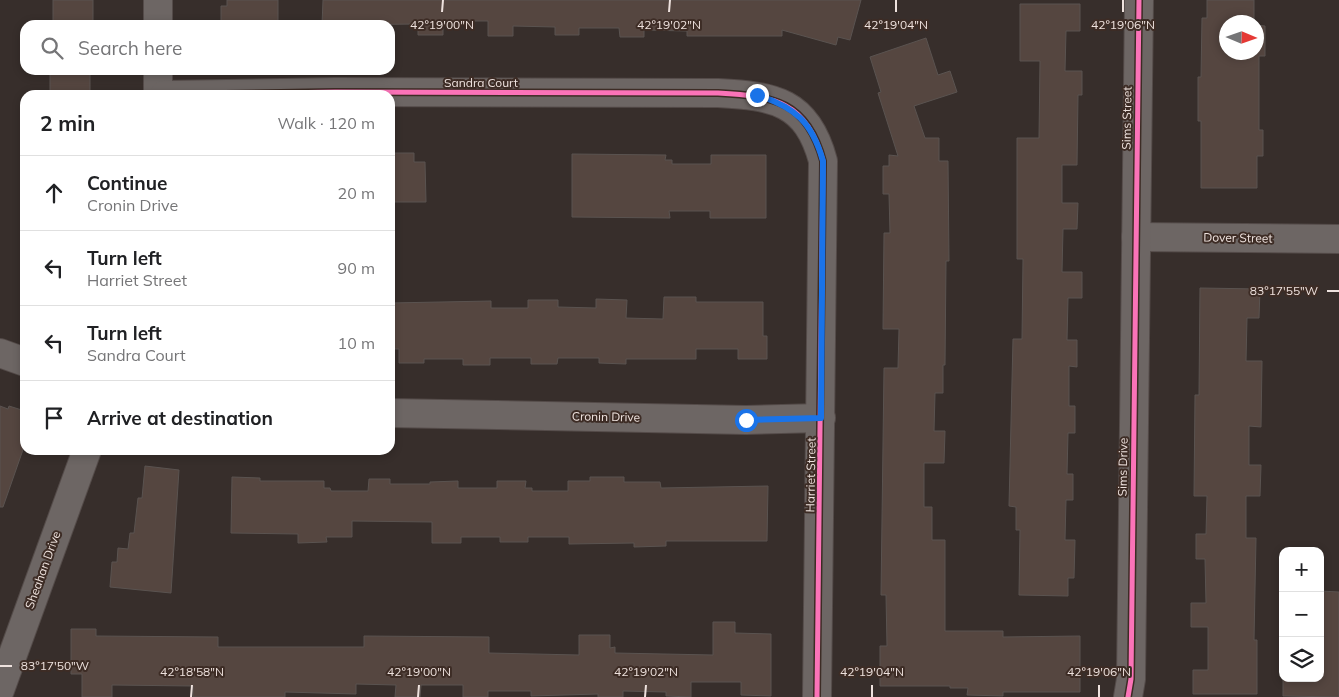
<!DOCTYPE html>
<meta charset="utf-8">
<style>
body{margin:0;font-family:Mulish,sans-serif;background:#f6f6f6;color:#202124}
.controls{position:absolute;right:15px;bottom:15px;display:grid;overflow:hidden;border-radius:10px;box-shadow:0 2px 8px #0003}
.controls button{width:45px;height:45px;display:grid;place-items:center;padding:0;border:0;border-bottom:1px solid #e0e0e0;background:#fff;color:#202124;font:25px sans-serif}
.compass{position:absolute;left:1219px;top:15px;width:45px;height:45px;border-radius:50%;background:#fff;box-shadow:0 2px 8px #0003;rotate:92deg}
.stop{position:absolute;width:15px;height:15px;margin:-11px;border:4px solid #1a73e8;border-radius:50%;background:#fff}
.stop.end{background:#1a73e8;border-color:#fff;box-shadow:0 1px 5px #0008}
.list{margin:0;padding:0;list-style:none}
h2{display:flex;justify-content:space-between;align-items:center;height:65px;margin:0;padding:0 20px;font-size:21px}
h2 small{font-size:16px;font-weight:400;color:#757577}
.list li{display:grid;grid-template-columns:32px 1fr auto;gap:15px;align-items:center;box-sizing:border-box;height:75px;padding:0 20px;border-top:1px solid #e0e0e0}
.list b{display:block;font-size:19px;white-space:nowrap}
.list p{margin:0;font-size:16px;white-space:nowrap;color:#757577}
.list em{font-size:16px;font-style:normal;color:#757577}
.icon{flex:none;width:28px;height:28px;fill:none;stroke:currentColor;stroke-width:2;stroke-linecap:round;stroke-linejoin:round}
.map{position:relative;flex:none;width:1339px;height:697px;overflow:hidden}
.search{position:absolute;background:#fff;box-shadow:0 2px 8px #0003;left:20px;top:20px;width:375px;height:55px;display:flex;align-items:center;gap:12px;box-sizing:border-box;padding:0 18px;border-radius:15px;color:#757577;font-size:19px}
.panel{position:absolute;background:#fff;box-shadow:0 2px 8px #0003;left:20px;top:90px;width:375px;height:365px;border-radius:15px}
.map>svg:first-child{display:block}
</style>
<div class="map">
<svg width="1339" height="697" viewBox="0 0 1339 697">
<rect width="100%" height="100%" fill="#372e2b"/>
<g fill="#554640" stroke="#5a5350">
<rect x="53" y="0" width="40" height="25"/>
<path d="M227,0H278V25H221V6H227Z"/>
<path d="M323,0H861L850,40L838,37L836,45L782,30V36H687V31L644,30V37H620L619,28H579V35H555V27L513,26V36H488V21H443V35H418V24L322,25Z"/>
<path d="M1207,0H1254V22H1226V52H1256V25L1265,26V56H1259V130H1263V156H1257V188H1201V121H1198V77H1201L1202,18H1207Z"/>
<path d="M1020,4H1080V31H1066L1065,71H1082V95H1078L1077,165H1062V203H1078L1077,229H1063L1062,272H1082V298H1068L1067,340H1077V367L1069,366V406H1075V433H1068L1067,474H1073V500H1066L1065,540H1075L1074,578H1068V596L1019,595L1020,530H1016V507L1009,506L1013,339H1022L1023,259H1017V138H1039L1040,61H1020Z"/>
<path d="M926,38L938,75L950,71L957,92L914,106L925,138H939V161H948L949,261H946L945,365H943V393H935L934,431H945L944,463H924V507H932V540H945V631H1003V637L1080,636V692H1003V696L967,695L968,688H950V686H880V646H887L886,595H881L884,368H898L899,329H883L884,233H890L889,194H883V166H889V155L898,156L878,93L881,92L870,57Z"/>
<rect x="50" y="70" width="40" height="25"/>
<path d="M390,153H414V162H425L426,202H390Z"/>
<path d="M572,154L666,155L665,160H672V164H711V155H766V218H710V211H669L670,218L572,217Z"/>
<path d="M1200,288L1260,289L1259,318H1247L1246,361H1262L1261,427L1249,426V465H1261L1260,496H1246V538H1256L1254,640H1257V694H1193V670H1208V627H1191V603H1206L1205,559H1196V534H1206L1207,496H1194L1195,395H1199Z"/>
<path d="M664,297H696V302H763V336H767V359H738V349H696V359H626V364L599,363V358H558L557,364H531V358H490V365H463V359H424V363H399V349H390V303L491,301V308H528V300H558V307L596,308V299L627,300L626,318L663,319Z"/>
<path d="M0,406L8,409L9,406L25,411V444L3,507H0Z"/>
<path d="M145,466L179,470L171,593L110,587L112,562H117L118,548L128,549L130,533H134L138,498H142Z"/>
<path d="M232,477L260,478V481H324V488H330L331,491H368L369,479H390V484H430V482L458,481V488H497V481H526L525,488H532V491H568V481H590V477H624V482H660L661,488L768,486L767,541H666V546L634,547V543L569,544V537H528V542H500V537H461V543H432V522L352,521V537H326L327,542L298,543V534L231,533Z"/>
<path d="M1320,591L1339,592V697L1283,696V678H1320Z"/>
<path d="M713,622H735V633L771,634V696L741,695V682H691V697L666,696V692L623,691V697H598V694L531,696V691H488V697H463V685H421L420,697H395L396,685L356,684V694L285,692V697H193V686L112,685V697H82V674H71V629H96V636L218,637V647H364V636L489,637V653L579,655V635H610V648L615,647V653L713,655Z"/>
</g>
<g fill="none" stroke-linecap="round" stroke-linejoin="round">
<g stroke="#544b49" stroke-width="30">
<g id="minor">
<path d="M158,0V25"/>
<path d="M158,70V95"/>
<path d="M164,95L335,92L718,93C774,96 807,101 823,161L817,697"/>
<path d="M1136,237L1339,239"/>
<path d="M0,353L25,362"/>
<path d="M390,413L746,420L821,418"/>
<path d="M0,690L87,450"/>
<path d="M1128,697L1131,679L1139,0"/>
</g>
</g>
<use href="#minor" stroke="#6d6664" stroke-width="28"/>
<g stroke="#3d2c25" stroke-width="8">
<g id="cycleway">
<path d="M164,95L335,92L718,93C774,96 807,101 823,161L817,697"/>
<path d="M1128,697L1131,679L1139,0"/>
</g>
</g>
<use href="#cycleway" stroke="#fb73b8" stroke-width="5"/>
</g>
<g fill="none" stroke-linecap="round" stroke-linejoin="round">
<path stroke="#1a73e8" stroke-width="6" d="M746,420L821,418L823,161C812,122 795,107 757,95"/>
</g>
<path fill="none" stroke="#eee2de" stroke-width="2" d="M442,12L443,0M669,12L670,0M896,12V0M1123,12V0M1327,291H1339M0,666H12M191,697L192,685M418,697L419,685M645,697L646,685M872,697V685M1099,697V685"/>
<g text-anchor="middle" stroke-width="4" stroke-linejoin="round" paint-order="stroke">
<g font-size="12" fill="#eee2de" stroke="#3d2c25">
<text x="481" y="87">Sandra Court</text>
<text transform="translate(1127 118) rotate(-89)" y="4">Sims Street</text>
<text transform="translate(1238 238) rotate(1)" y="4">Dover Street</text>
<text transform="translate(606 417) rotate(1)" y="4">Cronin Drive</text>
<text transform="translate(1123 467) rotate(-89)" y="4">Sims Drive</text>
<text transform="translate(811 475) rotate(-89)" y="4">Harriet Street</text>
<text transform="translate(43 570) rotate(-70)" y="4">Sheahan Drive</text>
</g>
</g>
<g font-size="12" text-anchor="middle" fill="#eee2de" stroke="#3d2c25" stroke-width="4" stroke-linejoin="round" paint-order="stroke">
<text x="442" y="29">42°19'00"N</text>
<text x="669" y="29">42°19'02"N</text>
<text x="896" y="29">42°19'04"N</text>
<text x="1123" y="29">42°19'06"N</text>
<text x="1284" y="295">83°17'55"W</text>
<text x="55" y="670">83°17'50"W</text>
<text x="192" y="676">42°18'58"N</text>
<text x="419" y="676">42°19'00"N</text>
<text x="646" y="676">42°19'02"N</text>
<text x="872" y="676">42°19'04"N</text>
<text x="1099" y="676">42°19'06"N</text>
</g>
</svg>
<div class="controls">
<button>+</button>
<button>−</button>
<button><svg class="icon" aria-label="layers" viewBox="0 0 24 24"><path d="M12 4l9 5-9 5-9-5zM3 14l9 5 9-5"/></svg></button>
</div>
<svg class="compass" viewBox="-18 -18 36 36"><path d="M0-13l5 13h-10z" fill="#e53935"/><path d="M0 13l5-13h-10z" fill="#757577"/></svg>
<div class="stop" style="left:746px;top:420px"></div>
<div class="stop end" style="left:757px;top:95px"></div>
<div class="search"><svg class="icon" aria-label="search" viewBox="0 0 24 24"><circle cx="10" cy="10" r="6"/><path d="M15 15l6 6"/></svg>Search here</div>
<section class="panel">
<h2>2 min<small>Walk · 120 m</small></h2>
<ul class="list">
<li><svg class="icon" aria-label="ahead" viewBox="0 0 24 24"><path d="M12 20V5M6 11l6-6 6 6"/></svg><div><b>Continue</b><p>Cronin Drive</p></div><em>20 m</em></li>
<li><svg class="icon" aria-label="left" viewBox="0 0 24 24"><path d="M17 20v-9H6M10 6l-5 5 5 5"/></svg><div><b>Turn left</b><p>Harriet Street</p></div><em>90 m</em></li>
<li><svg class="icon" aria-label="left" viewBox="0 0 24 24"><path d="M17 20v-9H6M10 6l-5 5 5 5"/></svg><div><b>Turn left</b><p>Sandra Court</p></div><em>10 m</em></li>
<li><svg class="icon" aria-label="arrive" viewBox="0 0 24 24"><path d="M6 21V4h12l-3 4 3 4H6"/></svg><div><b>Arrive at destination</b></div></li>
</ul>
</section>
</div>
